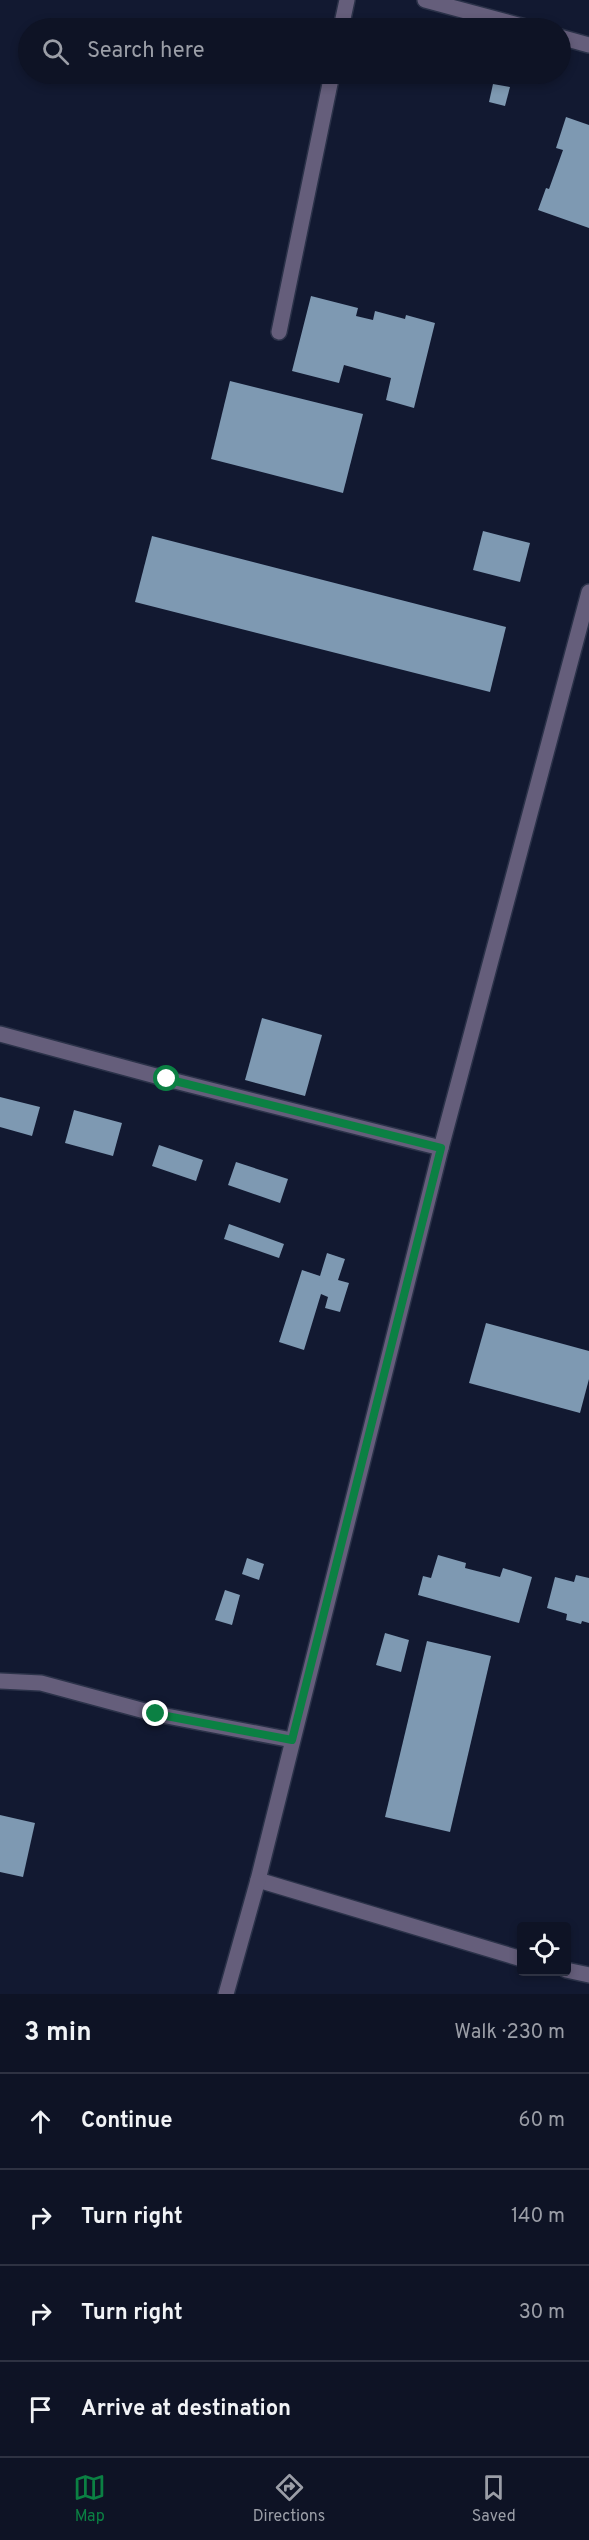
<!DOCTYPE html>
<meta charset="utf-8">
<style>
body{margin:0;font-family:Overpass,sans-serif;background:#1c2032;color:#f1f3f6}
.controls{position:absolute;right:18px;bottom:18px;display:grid;overflow:hidden;border-radius:6px;box-shadow:0 3px 9px #0003}
.controls button{width:54px;height:54px;display:grid;place-items:center;padding:0;border:0;border-bottom:2px solid #2e3242;background:#0e1325;color:#f1f3f6;font:30px sans-serif}
.stop{position:absolute;width:18px;height:18px;margin:-14px;border:4px solid #0b8043;border-radius:50%;background:#fff}
.stop.end{background:#0b8043;border-color:#fff;box-shadow:0 2px 6px #0008}
.list{margin:0;padding:0;list-style:none}
h2{display:flex;justify-content:space-between;align-items:center;height:78px;margin:0;padding:0 24px;font-size:26px}
h2 small{font-size:20px;font-weight:400;color:#9b9ea7}
.list li{display:grid;grid-template-columns:39px 1fr auto;gap:18px;align-items:center;box-sizing:border-box;height:96px;padding:0 24px;border-top:2px solid #2e3242}
.list b{display:block;font-size:22px;white-space:nowrap}
.list em{font-size:20px;font-style:normal;color:#9b9ea7}
.icon{flex:none;width:33px;height:33px;fill:none;stroke:currentColor;stroke-width:2;stroke-linecap:round;stroke-linejoin:round}
.map{position:relative;flex:none;width:589px;height:1994px;overflow:hidden}
.search{position:absolute;background:#0e1325;box-shadow:0 3px 9px #0003;left:18px;right:18px;top:18px;height:66px;display:flex;align-items:center;gap:15px;box-sizing:border-box;padding:0 21px;border-radius:33px;color:#9b9ea7;font-size:22px}
.sheet{height:462px;background:#0e1325}
nav{display:flex;justify-content:space-around;align-items:center;box-sizing:border-box;height:84px;border-top:2px solid #2e3242;background:#0e1325;font-size:16px;color:#9b9ea7}
nav a{display:grid;justify-items:center;gap:3px}
nav .on{color:#0b8043}
.map>svg:first-child{display:block}
</style>
<div class="map">
<svg width="589" height="1994" viewBox="0 0 589 1994">
<rect width="100%" height="100%" fill="#121931"/>
<g fill="#7e99b2">
<path d="M493,84L510,87L505,106L489,102Z"/>
<path d="M566,117L589,125V228L538,210L546,188L549,189L563,150L556,148Z"/>
<path d="M311,296L358,308L356,316L373,320L375,311L405,319L406,315L435,323L414,408L386,400L391,378L344,365L339,383L292,371Z"/>
<path d="M230,381L363,414L343,493L211,459Z"/>
<path d="M483,531L530,543L520,582L473,570Z"/>
<path d="M152,536L506,627L490,692L135,602Z"/>
<path d="M262,1018L322,1035L305,1096L245,1080Z"/>
<path d="M0,1097L40,1107L32,1136L0,1127Z"/>
<path d="M74,1110L122,1123L113,1156L65,1143Z"/>
<path d="M159,1145L203,1160L196,1181L152,1166Z"/>
<path d="M236,1162L288,1179L280,1203L228,1185Z"/>
<path d="M229,1224L284,1244L279,1258L224,1239Z"/>
<path d="M327,1253L345,1259L338,1280L349,1283L340,1312L325,1308L328,1297L321,1294L304,1350L279,1342L302,1270L320,1276Z"/>
<path d="M486,1323L589,1351V1379L580,1413L469,1383Z"/>
<path d="M438,1555L466,1563L465,1568L500,1577L503,1568L532,1577L519,1623L418,1595L423,1576L431,1578Z"/>
<path d="M247,1558L264,1564L259,1580L242,1574Z"/>
<path d="M576,1575L589,1578V1623L582,1621L581,1624L566,1620L567,1614L547,1608L555,1577L574,1582Z"/>
<path d="M225,1590L240,1595L232,1625L215,1620Z"/>
<path d="M385,1633L409,1640L401,1672L376,1665Z"/>
<path d="M427,1641L491,1656L450,1832L385,1817Z"/>
<path d="M0,1815L35,1823L23,1877L0,1872Z"/>
</g>
<g fill="none" stroke-linecap="round" stroke-linejoin="round">
<g stroke="#2b3249" stroke-width="18">
<g id="minor">
<path d="M425,0L529,28"/>
<path d="M341,28L347,0"/>
<path d="M560,37L589,45"/>
<path d="M279,332L332,74"/>
<path d="M0,1034L167,1079L441,1148"/>
<path d="M0,1681L41,1683L156,1714L292,1740"/>
<path d="M258,1880L522,1959"/>
<path d="M566,1970L589,1975"/>
<path d="M226,1994L258,1880L441,1148L589,592"/>
</g>
</g>
<use href="#minor" stroke="#655e7b" stroke-width="15"/>
</g>
<g fill="none" stroke-linecap="round" stroke-linejoin="round">
<path stroke="#0b8043" stroke-width="8" d="M156,1714L292,1740L441,1148L167,1079"/>
</g>
</svg>
<div class="controls">
<button><svg class="icon" aria-label="locate" viewBox="0 0 24 24"><circle cx="12" cy="12" r="6"/><path d="M12 2v4M12 18v4M2 12h4M18 12h4"/></svg></button>
</div>
<div class="stop" style="left:167px;top:1079px"></div>
<div class="stop end" style="left:156px;top:1714px"></div>
<div class="search"><svg class="icon" aria-label="search" viewBox="0 0 24 24"><circle cx="10" cy="10" r="6"/><path d="M15 15l6 6"/></svg>Search here</div>
</div>
<section class="sheet">
<h2>3 min<small>Walk · 230 m</small></h2>
<ul class="list">
<li><svg class="icon" aria-label="ahead" viewBox="0 0 24 24"><path d="M12 20V5M6 11l6-6 6 6"/></svg><div><b>Continue</b></div><em>60 m</em></li>
<li><svg class="icon" aria-label="right" viewBox="0 0 24 24"><path d="M7 20v-9h11M14 6l5 5-5 5"/></svg><div><b>Turn right</b></div><em>140 m</em></li>
<li><svg class="icon" aria-label="right" viewBox="0 0 24 24"><path d="M7 20v-9h11M14 6l5 5-5 5"/></svg><div><b>Turn right</b></div><em>30 m</em></li>
<li><svg class="icon" aria-label="arrive" viewBox="0 0 24 24"><path d="M6 21V4h12l-3 4 3 4H6"/></svg><div><b>Arrive at destination</b></div></li>
</ul>
</section>
<nav>
<a class="on"><svg class="icon" aria-label="map" viewBox="0 0 24 24"><path d="M3 6l6-2 6 2 6-2v14l-6 2-6-2-6 2zM9 4v14M15 6v14"/></svg>Map</a>
<a><svg class="icon" aria-label="directions" viewBox="0 0 24 24"><path d="M12 3l9 9-9 9-9-9zM9 14v-3h6M13 9l2 2-2 2"/></svg>Directions</a>
<a><svg class="icon" aria-label="saved" viewBox="0 0 24 24"><path d="M7 4h10v16l-5-4-5 4z"/></svg>Saved</a>
</nav>
